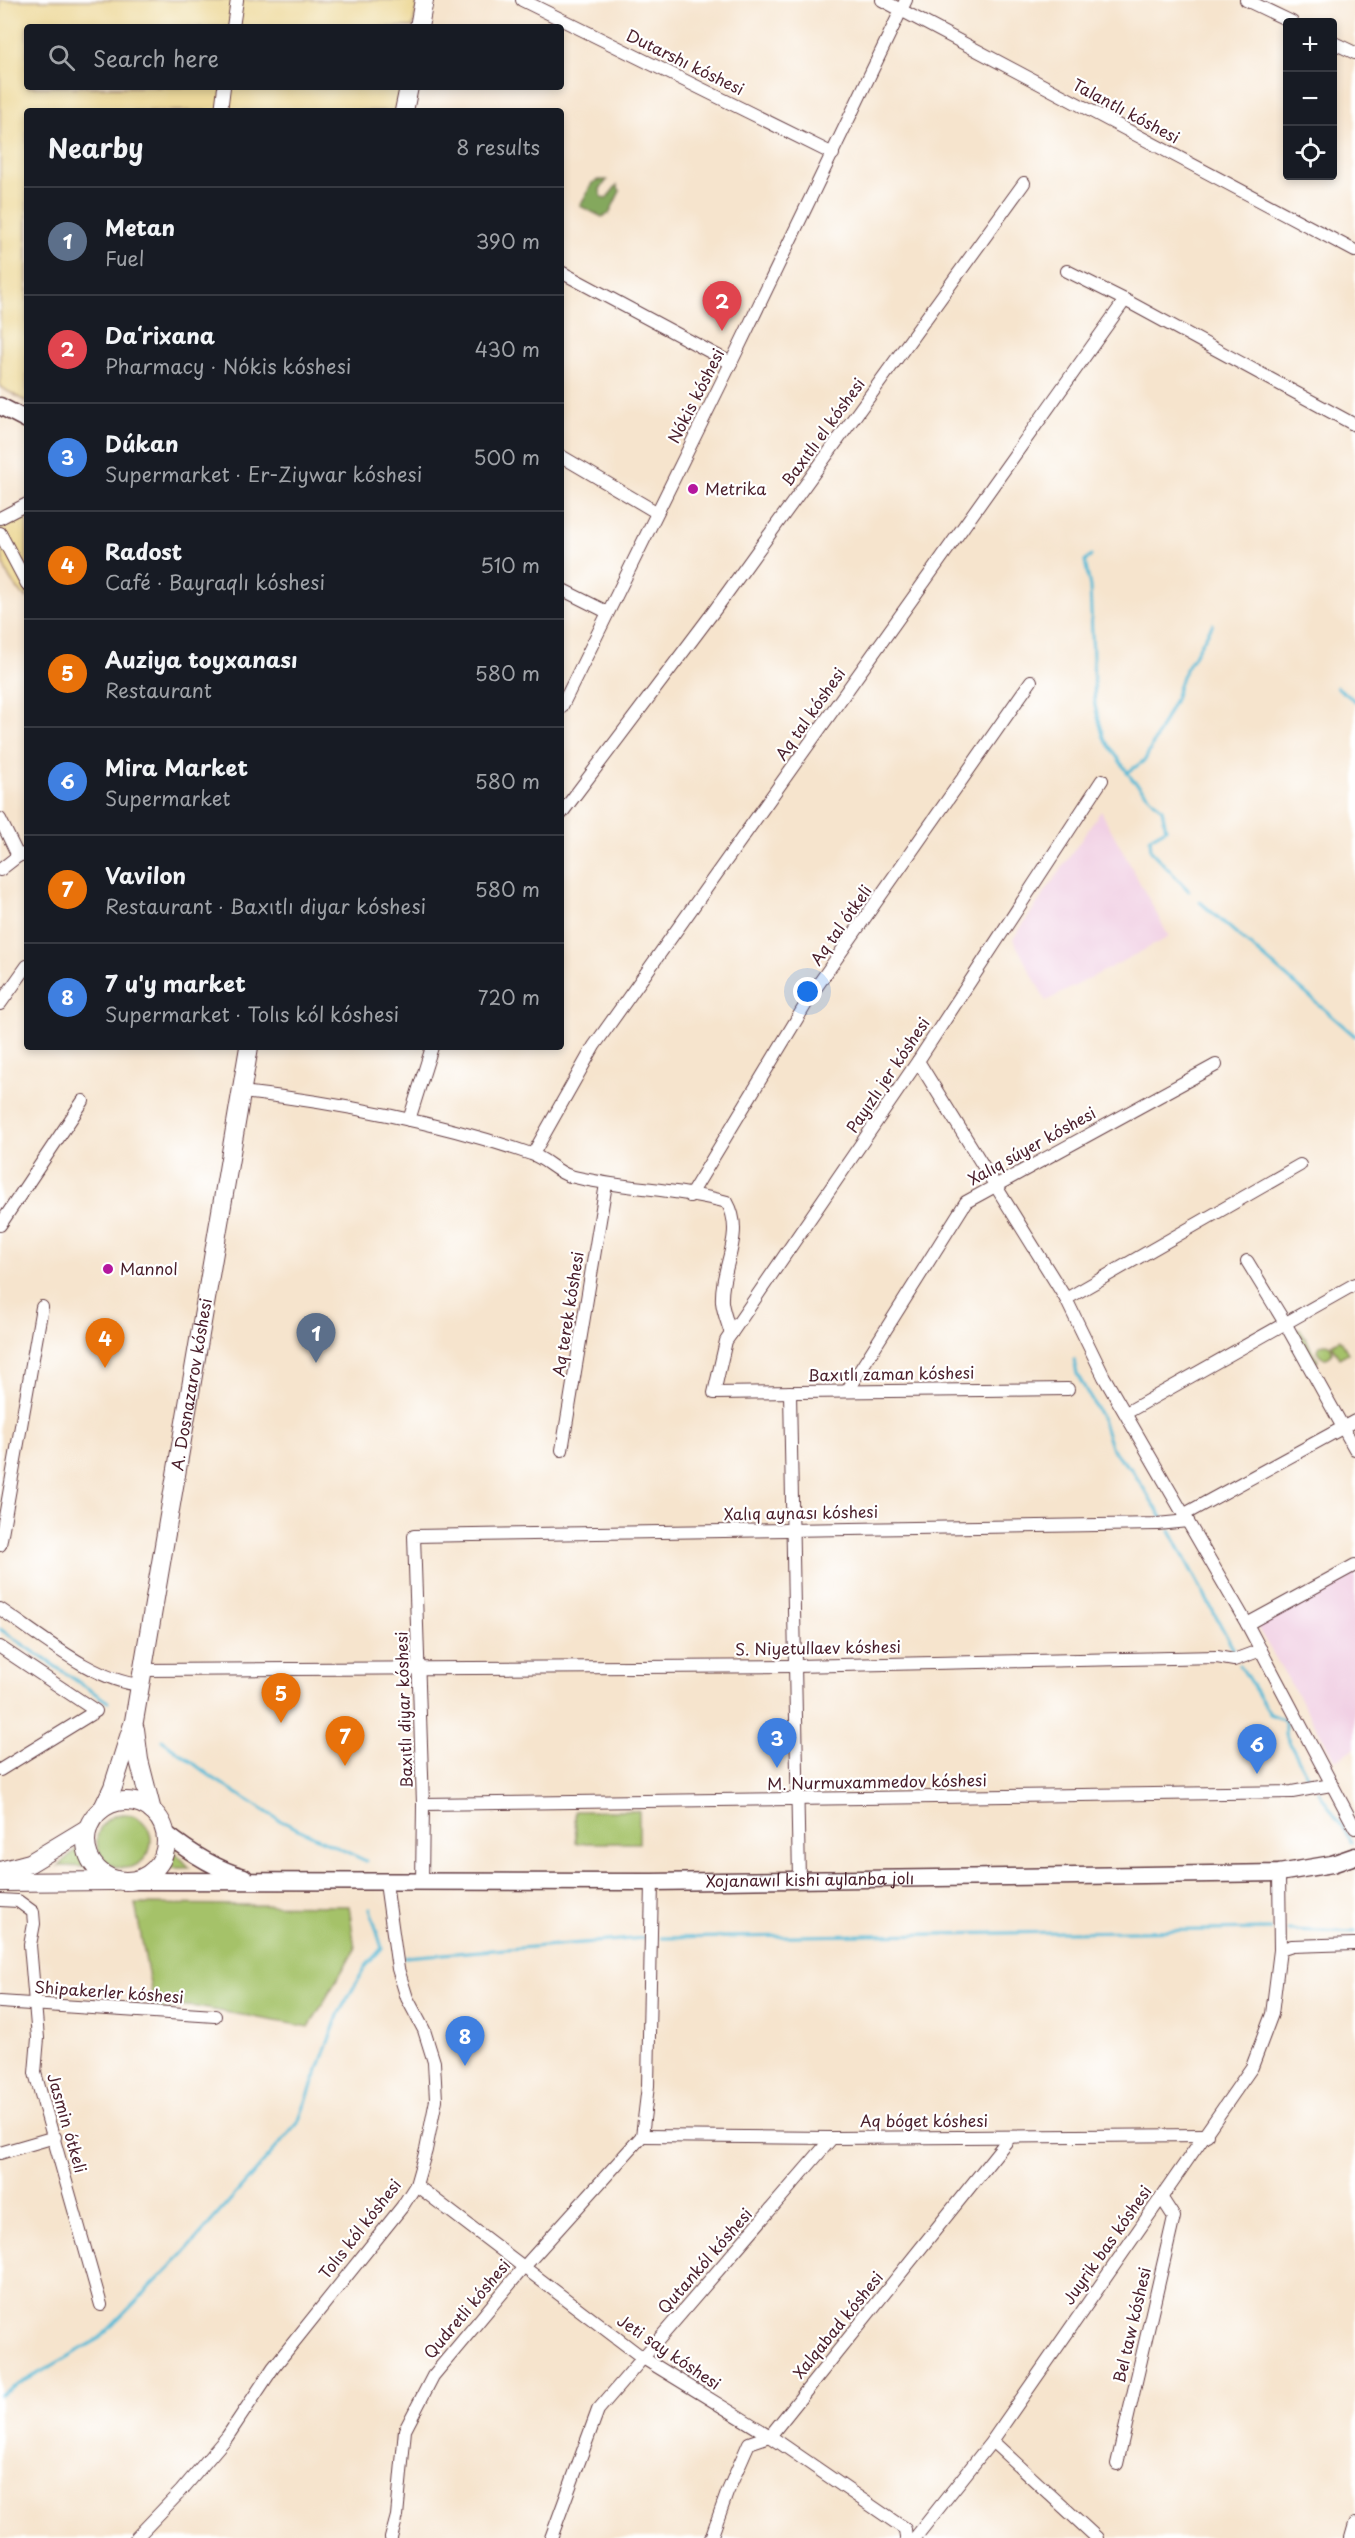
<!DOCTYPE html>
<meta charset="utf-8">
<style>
body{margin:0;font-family:"Playpen Sans",sans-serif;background:#242831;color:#f1f3f6}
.controls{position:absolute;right:18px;top:18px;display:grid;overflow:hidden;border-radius:6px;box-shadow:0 3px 9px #0003}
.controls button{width:54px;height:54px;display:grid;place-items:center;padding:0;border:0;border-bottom:2px solid #363941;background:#171b24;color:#f1f3f6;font:30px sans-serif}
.you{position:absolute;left:808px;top:992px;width:21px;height:21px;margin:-15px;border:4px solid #fff;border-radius:50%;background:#1a73e8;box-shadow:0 0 0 9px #1a73e833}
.badge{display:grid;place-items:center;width:39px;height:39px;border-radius:50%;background:#8c9099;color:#fff;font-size:20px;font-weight:700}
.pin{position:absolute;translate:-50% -50px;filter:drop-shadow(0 2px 3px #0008)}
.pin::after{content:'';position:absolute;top:32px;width:21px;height:18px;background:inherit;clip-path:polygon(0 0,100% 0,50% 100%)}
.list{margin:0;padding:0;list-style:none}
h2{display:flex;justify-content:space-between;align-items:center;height:78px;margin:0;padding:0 24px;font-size:26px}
h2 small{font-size:20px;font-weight:400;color:#9ea1a6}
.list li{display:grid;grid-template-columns:39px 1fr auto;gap:18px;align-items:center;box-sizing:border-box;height:108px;padding:0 24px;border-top:2px solid #363941}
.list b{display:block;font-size:22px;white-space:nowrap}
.list p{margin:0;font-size:20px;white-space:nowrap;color:#9ea1a6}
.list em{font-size:20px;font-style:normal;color:#9ea1a6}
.icon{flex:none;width:33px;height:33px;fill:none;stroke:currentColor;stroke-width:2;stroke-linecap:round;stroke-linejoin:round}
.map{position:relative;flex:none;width:1355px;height:2538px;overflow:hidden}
.search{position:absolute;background:#171b24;box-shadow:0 3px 9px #0003;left:24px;top:24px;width:540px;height:66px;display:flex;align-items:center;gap:15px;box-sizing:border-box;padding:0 21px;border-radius:6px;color:#9ea1a6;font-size:22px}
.panel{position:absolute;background:#171b24;box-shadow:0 3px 9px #0003;left:24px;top:108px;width:540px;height:942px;border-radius:6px}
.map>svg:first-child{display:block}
</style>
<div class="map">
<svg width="1355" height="2538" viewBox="0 0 1355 2538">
<rect width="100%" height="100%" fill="#fff"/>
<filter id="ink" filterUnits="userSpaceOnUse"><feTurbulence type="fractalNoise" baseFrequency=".0167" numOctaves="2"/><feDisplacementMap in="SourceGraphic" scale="12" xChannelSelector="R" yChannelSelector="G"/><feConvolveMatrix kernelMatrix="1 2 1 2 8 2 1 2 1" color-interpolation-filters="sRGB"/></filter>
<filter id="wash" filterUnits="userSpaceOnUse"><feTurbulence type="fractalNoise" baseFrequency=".008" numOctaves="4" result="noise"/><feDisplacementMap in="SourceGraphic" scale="24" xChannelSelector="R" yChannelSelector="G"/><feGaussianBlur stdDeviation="1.35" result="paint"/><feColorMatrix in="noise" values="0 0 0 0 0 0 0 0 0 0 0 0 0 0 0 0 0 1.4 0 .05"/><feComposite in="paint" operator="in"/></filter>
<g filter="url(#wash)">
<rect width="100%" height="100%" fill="#f6e4cd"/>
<g fill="#f1d0e4">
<path d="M1101,811L1169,937L1046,1001L1013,939Z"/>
<path d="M1355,1572V1748L1336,1760L1256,1625Z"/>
</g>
<g fill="#a5c269" stroke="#78704a" stroke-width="1.5">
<path d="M1300,1329L1318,1361L1313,1364L1295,1331Z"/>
<path d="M1340,1339L1348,1353L1339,1358L1331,1344Z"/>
<circle cx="1325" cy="1351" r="7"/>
<path d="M575,1811H639V1843H576Z"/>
<circle cx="124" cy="1841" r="27"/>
<path d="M81,1845L84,1856L93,1867L58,1866Z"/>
<path d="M171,1848L190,1868H161L168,1859Z"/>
<path d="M135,1904L349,1906L355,1949L309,2027L191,2006L155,2010Z"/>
</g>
<path fill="#84a85d" stroke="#676444" stroke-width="1.5" d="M598,180H607L600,189L601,196L606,199L617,185L620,191L609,214L602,217L580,206L592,183Z"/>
<g fill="#eeda9e" stroke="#9c7c64" stroke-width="1.5">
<path d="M0,0H418L413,27H27V87H402L398,111H27V402L0,387Z"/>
<path d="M27,505V598C0,577 0,552 0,518Z"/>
</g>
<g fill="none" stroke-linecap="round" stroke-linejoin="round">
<g stroke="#58bad6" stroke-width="3">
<path d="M1091,556L1085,561L1090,587L1095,706L1104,738L1132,779L1162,809L1166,829L1150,838L1151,851L1189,891"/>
<path d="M1337,687L1355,701"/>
<path d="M1127,773L1145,760L1175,699L1182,676L1213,624"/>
<path d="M1200,902L1355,1036"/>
<path d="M1074,1360L1077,1374L1102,1419L1112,1450L1132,1470L1163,1519"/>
<path d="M1170,1531L1236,1654"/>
<path d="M0,1629L108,1702"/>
<path d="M1240,1665L1270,1714L1285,1720V1734L1310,1781"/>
<path d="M162,1740L213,1778L279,1820L366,1861"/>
<path d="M1318,1791L1352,1842"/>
<path d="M1288,1930L1355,1932"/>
<path d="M661,1938L1270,1929"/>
<path d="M405,1957L645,1938"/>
<path d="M0,2395L99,2339L182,2255L298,2123L339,2013L366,1966L382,1948L370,1909"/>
</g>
</g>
</g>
<g filter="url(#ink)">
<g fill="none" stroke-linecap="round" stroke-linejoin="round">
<g stroke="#643d43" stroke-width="14">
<g id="street">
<path d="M522,0L833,154"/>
<path d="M882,0L1355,251"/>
<path d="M1246,0L1292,22"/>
<path d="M233,27L237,0"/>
<path d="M1332,42L1355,53"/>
<path d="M221,111L224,87"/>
<path d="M1067,271L1125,300L1355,425"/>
<path d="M561,272L731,363"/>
<path d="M561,456L656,512"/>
<path d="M0,518L27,504"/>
<path d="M0,533L27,584"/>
<path d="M561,589L607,612"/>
<path d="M561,708L731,363L906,0"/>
<path d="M561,814L714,611L1024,183"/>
<path d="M0,819L18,856"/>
<path d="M0,870L18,856L27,853"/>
<path d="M0,1004L27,966"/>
<path d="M918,1061L1066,1299L1104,1377L1247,1624L1355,1828"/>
<path d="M242,1092C335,1102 442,1123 531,1154C545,1158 556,1172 570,1176C621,1189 676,1188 727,1202C746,1235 720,1267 722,1302C723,1312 728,1324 731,1334"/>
<path d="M409,1120L432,1047"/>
<path d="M533,1154L594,1046L1125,300"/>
<path d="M690,1196L815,989L1031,681"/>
<path d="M0,1225L83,1101"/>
<path d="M1247,1261L1285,1323L1355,1449"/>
<path d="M1066,1299L1300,1165"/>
<path d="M1068,1389L714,1393L726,1341L918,1061L1102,780"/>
<path d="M847,1391L966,1202L1216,1065"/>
<path d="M790,1392L799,1880"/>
<path d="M1126,1413L1355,1284"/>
<path d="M562,1450L606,1184"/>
<path d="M1185,1514L1355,1421"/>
<path d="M0,1545L42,1307"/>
<path d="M0,1609C40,1635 93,1681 141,1685"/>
<path d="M1247,1624L1355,1565"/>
<path d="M0,1647L96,1711L0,1770"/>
<path d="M143,1670L795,1666L1217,1657L1234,1660L1261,1650"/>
<path d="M423,1804L1292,1792L1331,1785"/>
<path d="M422,1883L423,1804L414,1536L1157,1524L1188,1521"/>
<path d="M0,1900L18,1901L33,1912L34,1924L30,1945L38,2038L35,2073L101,2305"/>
<path d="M1280,1950L1292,1946L1355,1944"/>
<path d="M0,2002L215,2016"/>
<path d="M642,2136L832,2138L1207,2135"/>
<path d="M642,2136L648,2086L652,1882"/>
<path d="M0,2153L55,2137"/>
<path d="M416,2185L643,2358L770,2436L905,2529L906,2538"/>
<path d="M992,2441L1097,2538"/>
<path d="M1117,2464L1174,2217L1161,2197"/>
<path d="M136,2538L181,2491L227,2437L273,2368L402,2207L416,2185L426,2150L436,2100L434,2062L424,2030L407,1998L398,1969L386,1883"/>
<path d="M391,2538L397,2516L405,2430L433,2376L524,2267L642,2136"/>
<path d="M551,2538L598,2410L832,2138"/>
<path d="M711,2538L727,2493L749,2443L770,2436L1010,2137"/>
<path d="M915,2538L992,2441L1252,2067L1272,2014L1280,1950L1279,1873"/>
<path d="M1351,2538L1355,2524"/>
</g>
</g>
<g stroke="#643d43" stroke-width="19">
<g id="secondary">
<path d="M0,406L27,420"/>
<path d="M165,1833C189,1852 215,1869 244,1877"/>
<path id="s1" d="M132,1881L652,1882L1279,1873L1332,1864L1355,1856"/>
</g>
</g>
<g stroke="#643d43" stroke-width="20">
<g id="primary">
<path d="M419,27L424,0"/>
<path d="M404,111L409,87"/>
<path d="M135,1729L139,1760L152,1811"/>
<circle cx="126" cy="1841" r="40"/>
<path id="s2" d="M103,1808L113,1787L134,1721L249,1047"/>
<path d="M0,1871L30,1863L88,1828"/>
<path d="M0,1882L115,1881"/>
</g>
</g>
<use href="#street" stroke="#fff" stroke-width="12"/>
<use href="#secondary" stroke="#fff" stroke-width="16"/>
<use href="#primary" stroke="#fff" stroke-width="18"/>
</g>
</g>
<g fill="#b5179e" stroke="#fff" stroke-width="2">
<circle cx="693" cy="489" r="6"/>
<circle cx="108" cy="1269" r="6"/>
</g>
<g text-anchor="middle" stroke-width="4.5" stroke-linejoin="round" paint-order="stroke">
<g font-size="16" fill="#4a1f2b" stroke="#fff">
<text transform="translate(685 62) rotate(26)" y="6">Dutarshı kóshesi</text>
<text transform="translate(1126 111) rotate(28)" y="6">Talantlı kóshesi</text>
<text transform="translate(696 396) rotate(-63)" y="6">Nókis kóshesi</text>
<text transform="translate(823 432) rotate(-54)" y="6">Baxıtlı el kóshesi</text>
<text transform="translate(810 714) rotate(-55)" y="6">Aq tal kóshesi</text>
<text transform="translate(841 925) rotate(-55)" y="6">Aq tal ótkeli</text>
<text transform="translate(888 1075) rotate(-56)" y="6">Payızlı jer kóshesi</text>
<text transform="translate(1032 1146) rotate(-29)" y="6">Xalıq súyer kóshesi</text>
<text transform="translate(568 1314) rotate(-81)" y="6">Aq terek kóshesi</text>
<text transform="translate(891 1374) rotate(-1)" y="6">Baxıtlı zaman kóshesi</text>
<text dy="6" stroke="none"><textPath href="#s2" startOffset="434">A. Dosnazarov kóshesi</textPath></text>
<text transform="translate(801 1513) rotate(-1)" y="6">Xalıq aynası kóshesi</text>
<text transform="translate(818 1648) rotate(-1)" y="6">S. Niyetullaev kóshesi</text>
<text transform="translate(404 1710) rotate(-92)" y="6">Baxıtlı diyar kóshesi</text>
<text transform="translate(877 1782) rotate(-1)" y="6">M. Nurmuxammedov kóshesi</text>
<text dy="6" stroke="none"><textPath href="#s1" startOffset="678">Xojanawıl kishi aylanba jolı</textPath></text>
<text transform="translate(109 1992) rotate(4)" y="6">Shipakerler kóshesi</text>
<text x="924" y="2127">Aq bóget kóshesi</text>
<text transform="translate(67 2123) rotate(74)" y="6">Jasmin ótkeli</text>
<text transform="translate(360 2229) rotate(-52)" y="6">Tolıs kól kóshesi</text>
<text transform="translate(1107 2245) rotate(-55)" y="6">Juyrik bas kóshesi</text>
<text transform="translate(705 2261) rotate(-49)" y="6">Qutankól kóshesi</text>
<text transform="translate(467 2309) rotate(-50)" y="6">Qudretli kóshesi</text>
<text transform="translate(838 2325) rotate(-51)" y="6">Xalqabad kóshesi</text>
<text transform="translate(1132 2325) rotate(-77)" y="6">Bel taw kóshesi</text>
<text transform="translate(669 2352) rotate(34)" y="6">Jeti say kóshesi</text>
</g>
<g font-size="16" fill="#4a1f2b" stroke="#fff" text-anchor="start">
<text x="705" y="495">Metrika</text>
<text x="120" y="1275">Mannol</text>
</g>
</g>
</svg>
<div class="controls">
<button>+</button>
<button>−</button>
<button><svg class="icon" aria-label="locate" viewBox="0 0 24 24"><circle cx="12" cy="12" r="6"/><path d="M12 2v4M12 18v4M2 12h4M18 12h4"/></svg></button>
</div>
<div class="you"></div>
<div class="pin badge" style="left:316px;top:1363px;background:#5c6f8a">1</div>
<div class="pin badge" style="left:722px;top:331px;background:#e0444e">2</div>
<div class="pin badge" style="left:777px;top:1768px;background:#3f7fe0">3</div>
<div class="pin badge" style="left:105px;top:1368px;background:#e8710a">4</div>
<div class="pin badge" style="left:281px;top:1723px;background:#e8710a">5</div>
<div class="pin badge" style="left:1257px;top:1774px;background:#3f7fe0">6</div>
<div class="pin badge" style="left:345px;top:1766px;background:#e8710a">7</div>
<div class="pin badge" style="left:465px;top:2066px;background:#3f7fe0">8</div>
<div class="search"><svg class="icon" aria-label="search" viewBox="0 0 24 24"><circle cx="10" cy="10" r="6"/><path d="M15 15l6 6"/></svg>Search here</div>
<section class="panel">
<h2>Nearby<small>8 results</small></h2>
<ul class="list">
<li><span class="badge" style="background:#5c6f8a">1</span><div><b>Metan</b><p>Fuel</p></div><em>390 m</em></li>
<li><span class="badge" style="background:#e0444e">2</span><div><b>Daʻrixana</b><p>Pharmacy · Nókis kóshesi</p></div><em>430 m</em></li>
<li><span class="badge" style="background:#3f7fe0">3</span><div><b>Dúkan</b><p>Supermarket · Er-Ziywar kóshesi</p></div><em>500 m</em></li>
<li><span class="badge" style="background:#e8710a">4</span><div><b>Radost</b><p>Café · Bayraqlı kóshesi</p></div><em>510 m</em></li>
<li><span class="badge" style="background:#e8710a">5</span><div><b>Auziya toyxanası</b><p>Restaurant</p></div><em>580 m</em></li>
<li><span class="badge" style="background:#3f7fe0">6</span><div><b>Mira Market</b><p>Supermarket</p></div><em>580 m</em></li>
<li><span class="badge" style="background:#e8710a">7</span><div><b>Vavilon</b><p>Restaurant · Baxıtlı diyar kóshesi</p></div><em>580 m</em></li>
<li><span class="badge" style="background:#3f7fe0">8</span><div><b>7 u'y market</b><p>Supermarket · Tolıs kól kóshesi</p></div><em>720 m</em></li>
</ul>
</section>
</div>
